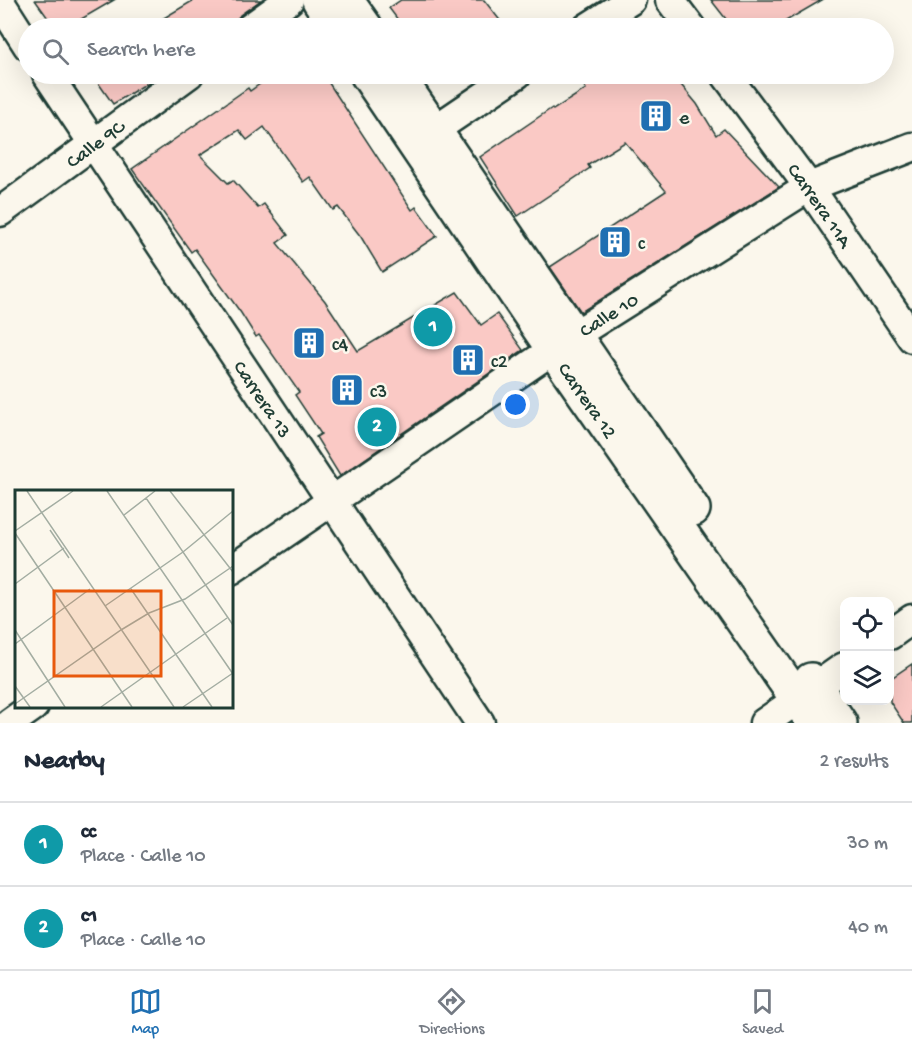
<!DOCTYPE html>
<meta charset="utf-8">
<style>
body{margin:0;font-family:"Gochi Hand",sans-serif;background:#f6f6f7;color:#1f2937}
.controls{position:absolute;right:18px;bottom:18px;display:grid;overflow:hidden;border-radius:12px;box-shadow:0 6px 24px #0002}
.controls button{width:54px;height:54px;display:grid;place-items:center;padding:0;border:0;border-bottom:2px solid #e0e1e3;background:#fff;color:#1f2937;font:30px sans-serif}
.you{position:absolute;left:516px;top:405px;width:21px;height:21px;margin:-15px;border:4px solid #fff;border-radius:50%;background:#1a73e8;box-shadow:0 0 0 9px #1a73e833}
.badge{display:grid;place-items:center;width:39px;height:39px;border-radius:50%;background:#1f6fb2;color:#fff;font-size:20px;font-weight:700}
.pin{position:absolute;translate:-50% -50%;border:3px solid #fff;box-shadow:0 2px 6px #0006}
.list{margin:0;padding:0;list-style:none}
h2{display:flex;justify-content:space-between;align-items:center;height:78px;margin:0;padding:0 24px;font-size:26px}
h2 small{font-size:20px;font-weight:400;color:#747a83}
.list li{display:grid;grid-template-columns:39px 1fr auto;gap:18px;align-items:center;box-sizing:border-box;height:84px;padding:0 24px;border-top:2px solid #e0e1e3}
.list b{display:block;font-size:22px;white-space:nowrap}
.list p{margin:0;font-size:20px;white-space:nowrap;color:#747a83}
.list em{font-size:20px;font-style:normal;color:#747a83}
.icon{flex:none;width:33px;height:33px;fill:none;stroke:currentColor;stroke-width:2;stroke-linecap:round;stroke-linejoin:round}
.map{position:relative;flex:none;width:912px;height:723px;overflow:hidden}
.search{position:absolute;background:#fff;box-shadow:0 6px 24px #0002;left:18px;right:18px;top:18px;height:66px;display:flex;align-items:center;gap:15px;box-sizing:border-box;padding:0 21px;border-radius:33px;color:#747a83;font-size:22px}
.sheet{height:246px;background:#fff}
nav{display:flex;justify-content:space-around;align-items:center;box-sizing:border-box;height:84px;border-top:2px solid #e0e1e3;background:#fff;font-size:16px;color:#747a83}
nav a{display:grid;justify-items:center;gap:3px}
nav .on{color:#1f6fb2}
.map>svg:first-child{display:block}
</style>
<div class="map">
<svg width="912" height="723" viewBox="0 0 912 723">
<rect width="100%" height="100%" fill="#fbf7ec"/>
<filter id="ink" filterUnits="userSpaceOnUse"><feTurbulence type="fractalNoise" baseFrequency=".0167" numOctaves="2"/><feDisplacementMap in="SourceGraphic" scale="12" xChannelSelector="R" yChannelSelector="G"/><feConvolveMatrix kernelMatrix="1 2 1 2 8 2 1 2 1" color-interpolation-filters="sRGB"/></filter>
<g filter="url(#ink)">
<g fill="#fac9c5" stroke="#1f3d34" stroke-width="1.5">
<path d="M35,0H114L66,28H55Z"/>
<path d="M194,0H261L240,15L234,28H147Z"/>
<path d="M401,0H484L506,28H404L389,8Z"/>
<path d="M711,0H822L774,28H733Z"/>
<path d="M92,74H162L113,104Z"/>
<path d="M274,74H323L412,210L416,207L437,236L382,272L361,237L338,207L333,210L310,177L303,182L264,127L247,140L239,130L200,155L228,183L233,180L258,208L264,204L288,235L277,243L325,301L358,351L457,292L481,325L497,314L523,350L340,476L316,437L321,434L295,395L299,392L259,335L256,337L241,313L195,249L191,252L132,169L248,88L250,91Z"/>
<path d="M597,74H672L697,104L716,135L724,129L779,187L581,312L550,267L666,191L625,142L588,165L590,168L518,216L480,157L552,108L553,110L586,89L582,83Z"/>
<path d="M912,664V723H904L890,702V679Z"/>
</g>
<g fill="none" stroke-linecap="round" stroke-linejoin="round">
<g stroke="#1f3d34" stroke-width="33">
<g id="street">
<path d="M670,0L691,28"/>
<path d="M0,2L28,46"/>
<path d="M250,28L289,0"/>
<path d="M587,28L631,0"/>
<path id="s1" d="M47,74L480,723"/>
<path id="s2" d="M725,74L809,187L912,338"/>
<path d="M415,143L517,74"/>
<path id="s3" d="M0,212L189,74"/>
<path id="s4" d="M231,570L573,336L809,187L912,147"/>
<path d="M890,635L912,619"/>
<path d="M10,723L34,706"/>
<path d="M764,723L844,667"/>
</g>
</g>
<g stroke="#1f3d34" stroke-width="38">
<g id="secondary">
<path d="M319,0L338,28"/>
<path d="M346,0L366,28"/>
<path id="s5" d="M367,74L553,349L814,723"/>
<path d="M396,74L693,509"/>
<path d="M811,680L840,723"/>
</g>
</g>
<use href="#street" stroke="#fbf7ec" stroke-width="28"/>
<use href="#secondary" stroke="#fbf7ec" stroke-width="33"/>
</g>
</g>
<defs>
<g id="building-square" transform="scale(1.725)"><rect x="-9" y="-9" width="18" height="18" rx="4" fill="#1f6fb2" stroke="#fbf7ec"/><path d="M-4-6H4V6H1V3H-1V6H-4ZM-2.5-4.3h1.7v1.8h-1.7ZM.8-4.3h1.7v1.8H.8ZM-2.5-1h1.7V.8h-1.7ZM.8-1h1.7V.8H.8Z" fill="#fff"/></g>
</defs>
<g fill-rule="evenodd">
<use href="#building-square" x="656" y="116"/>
<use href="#building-square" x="615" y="242"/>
<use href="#building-square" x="309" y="343"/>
<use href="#building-square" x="468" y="360"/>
<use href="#building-square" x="347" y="390"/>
</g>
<g text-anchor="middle" stroke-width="5" stroke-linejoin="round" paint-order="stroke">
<g font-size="20" fill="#1f3d34" stroke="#fbf7ec" text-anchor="start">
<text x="679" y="123">e</text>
<text x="638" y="249">c</text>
<text x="332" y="350">c4</text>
<text x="491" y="367">c2</text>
<text x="370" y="397">c3</text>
</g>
<g font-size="20" fill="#1f3d34" stroke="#fbf7ec">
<text dy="7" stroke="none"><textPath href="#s3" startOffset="117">Calle 9C</textPath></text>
<text dy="7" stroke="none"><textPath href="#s2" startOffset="162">Carrera 11A</textPath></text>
<text dy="7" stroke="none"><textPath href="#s4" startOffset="456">Calle 10</textPath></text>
<text dy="7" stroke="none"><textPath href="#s1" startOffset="390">Carrera 13</textPath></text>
<text dy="7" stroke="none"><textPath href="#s5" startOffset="394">Carrera 12</textPath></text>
</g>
</g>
<g transform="translate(15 490)">
<rect width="218" height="218" fill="#fbf7ec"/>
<path fill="none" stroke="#a3ada2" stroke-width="1.5" d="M12,1L159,217M92,1L218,184M155,1L218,82M131,8L218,135M109,25L140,1M35,40L54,68M0,41L58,1M0,43L117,217M0,94L49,58M116,99L197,217M90,116L168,62L218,21M0,140L50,217M0,154L75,99M0,196L15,217M0,214L106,140L134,123L170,109L218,76M86,217L212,128M168,217L218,183"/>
<path fill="#e8590c" fill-opacity="0.15" stroke="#e8590c" stroke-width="3" d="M39,101H146V186H39Z"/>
<rect width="218" height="218" fill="none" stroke="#1f3d34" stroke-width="3"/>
</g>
</svg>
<div class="controls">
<button><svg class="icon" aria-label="locate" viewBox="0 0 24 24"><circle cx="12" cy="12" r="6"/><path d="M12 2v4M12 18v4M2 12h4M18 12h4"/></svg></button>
<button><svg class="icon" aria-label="layers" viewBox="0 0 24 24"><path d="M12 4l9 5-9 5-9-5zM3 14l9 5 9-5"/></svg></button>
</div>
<div class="you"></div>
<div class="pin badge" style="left:433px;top:327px;background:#0f9aa8">1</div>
<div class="pin badge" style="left:377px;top:427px;background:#0f9aa8">2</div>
<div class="search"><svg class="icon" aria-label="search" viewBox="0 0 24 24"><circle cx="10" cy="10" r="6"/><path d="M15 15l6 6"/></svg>Search here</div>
</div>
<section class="sheet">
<h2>Nearby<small>2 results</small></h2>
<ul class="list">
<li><span class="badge" style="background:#0f9aa8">1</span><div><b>cc</b><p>Place · Calle 10</p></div><em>30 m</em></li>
<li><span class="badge" style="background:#0f9aa8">2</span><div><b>c1</b><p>Place · Calle 10</p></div><em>40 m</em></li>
</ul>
</section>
<nav>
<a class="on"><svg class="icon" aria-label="map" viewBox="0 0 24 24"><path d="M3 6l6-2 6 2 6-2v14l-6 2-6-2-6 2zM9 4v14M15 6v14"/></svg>Map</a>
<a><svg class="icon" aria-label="directions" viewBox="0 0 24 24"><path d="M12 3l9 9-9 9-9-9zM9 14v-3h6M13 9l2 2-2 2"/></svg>Directions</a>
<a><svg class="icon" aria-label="saved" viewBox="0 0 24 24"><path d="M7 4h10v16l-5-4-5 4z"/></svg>Saved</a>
</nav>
